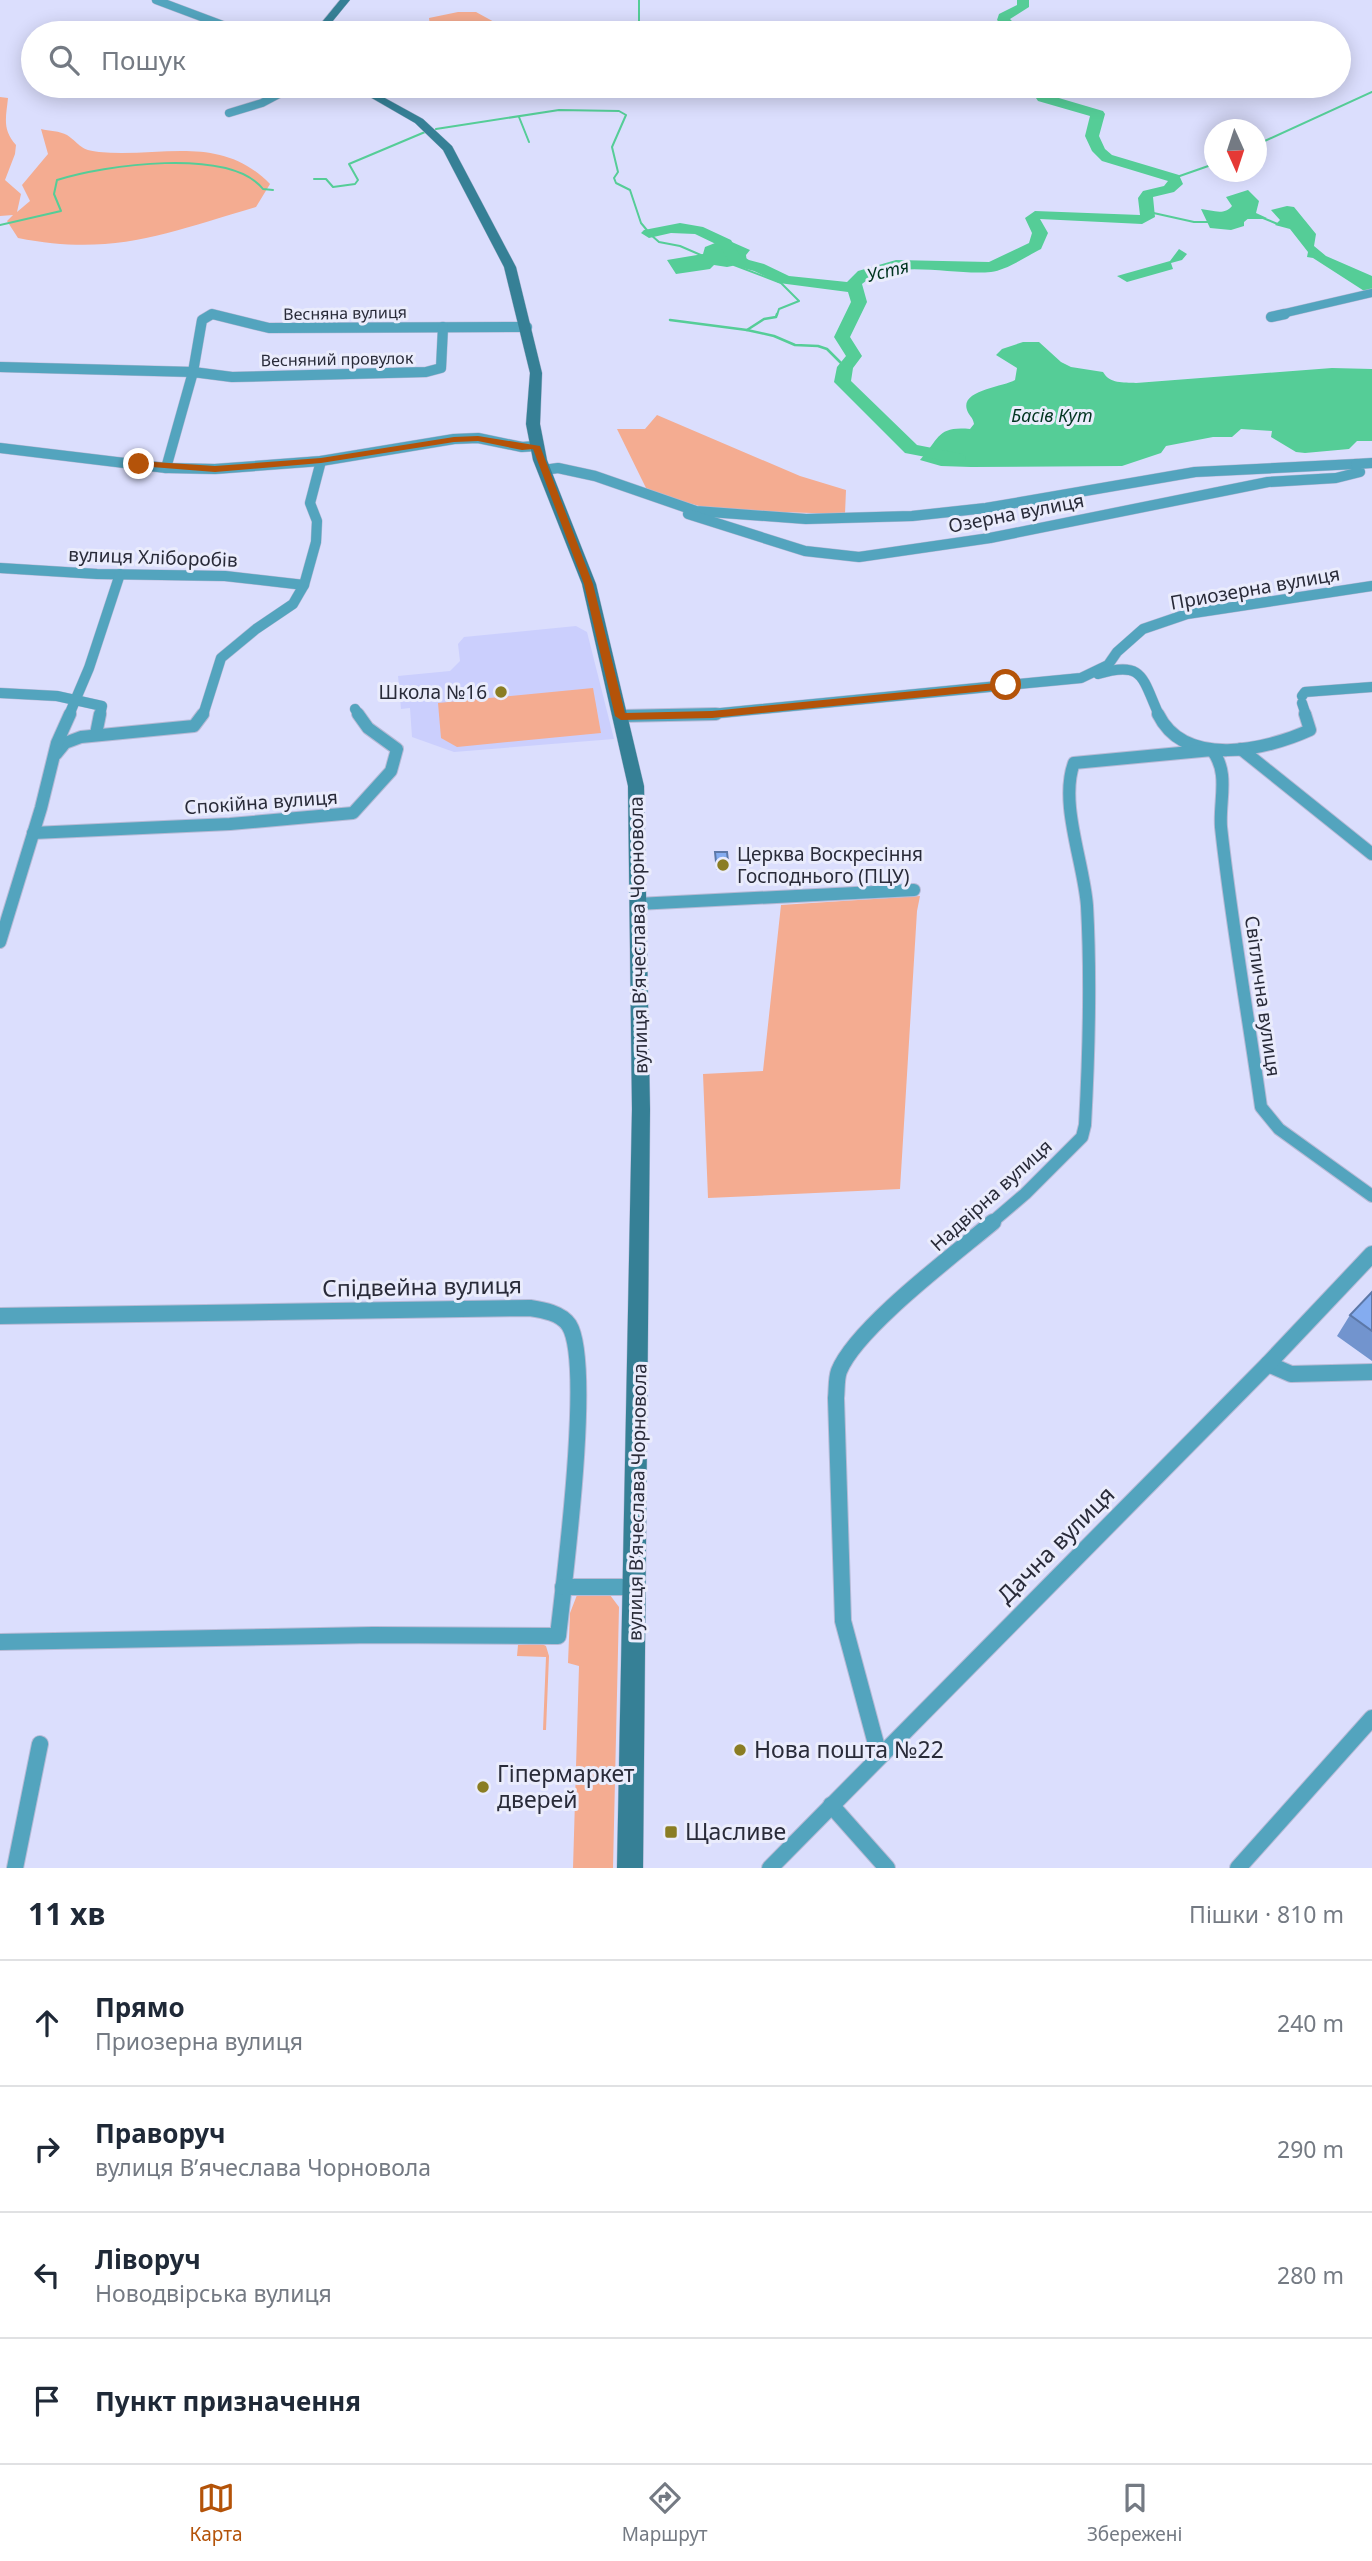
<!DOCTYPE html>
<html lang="uk">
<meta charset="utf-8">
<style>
body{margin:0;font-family:"Noto Sans",sans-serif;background:#f2f2f3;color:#1f2937}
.compass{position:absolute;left:1204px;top:119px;width:63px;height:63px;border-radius:50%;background:#fff;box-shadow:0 4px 18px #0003;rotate:177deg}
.stop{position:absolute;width:21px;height:21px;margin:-16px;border:5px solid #b45309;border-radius:50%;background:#fff}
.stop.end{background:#b45309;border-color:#fff;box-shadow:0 2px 7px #0008}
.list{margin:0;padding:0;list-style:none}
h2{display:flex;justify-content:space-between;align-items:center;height:91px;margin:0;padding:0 28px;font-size:30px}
h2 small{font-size:23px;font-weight:400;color:#747a83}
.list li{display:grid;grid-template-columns:46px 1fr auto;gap:21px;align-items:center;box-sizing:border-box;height:126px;padding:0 28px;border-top:2px solid #e0e1e3}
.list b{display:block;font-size:26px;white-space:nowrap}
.list p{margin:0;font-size:23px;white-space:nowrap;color:#747a83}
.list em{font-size:23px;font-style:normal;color:#747a83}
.icon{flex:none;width:38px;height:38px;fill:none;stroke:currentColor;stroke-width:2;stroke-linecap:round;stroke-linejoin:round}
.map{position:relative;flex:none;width:1372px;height:1868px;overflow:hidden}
.search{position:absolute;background:#fff;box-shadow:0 4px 18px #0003;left:21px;right:21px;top:21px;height:77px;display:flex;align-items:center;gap:18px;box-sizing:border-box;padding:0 24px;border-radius:38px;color:#747a83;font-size:26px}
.sheet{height:595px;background:#fff}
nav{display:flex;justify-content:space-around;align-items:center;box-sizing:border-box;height:98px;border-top:2px solid #e0e1e3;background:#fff;font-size:19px;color:#747a83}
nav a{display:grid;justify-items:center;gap:4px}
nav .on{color:#b45309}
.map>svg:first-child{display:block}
</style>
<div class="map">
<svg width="1372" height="1868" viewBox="0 0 1372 1868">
<rect width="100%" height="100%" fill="#dbdefd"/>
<path fill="#cbcffd" d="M576,626L587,632L614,739L454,752L412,737L410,708L401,709L398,676L450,671L460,661L458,644L464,637Z"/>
<g fill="#f4ac91">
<path d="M458,12H476L496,23L491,33H431L429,18Z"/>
<path d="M0,97L8,98C6,118 2,129 16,145L15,154L5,180L21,194L17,212L30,201L22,185L48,154L41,129C49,131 60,131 67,135C81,145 80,150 99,152C161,158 220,133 270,184L256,207C166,233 114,257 18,238L7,221L13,215L0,216Z"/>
<path d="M657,415L800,476L846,490L845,514L713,510L667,497L646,488L617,429H645Z"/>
<path d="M593,688L601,733L457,747L441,738L438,703Z"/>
<path d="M920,896L917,911L900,1189L708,1198L703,1074L763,1071L781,905Z"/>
<path d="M600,1593L610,1595L619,1607L613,1868H573L579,1666L568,1663L570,1613L577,1595Z"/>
<path d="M540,1643L546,1646L549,1656L546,1730H543L546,1657L517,1656L518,1645Z"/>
</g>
<g fill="#55cd97">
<path d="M1248,190L1259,201L1256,213L1267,218L1250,217L1244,222V226L1231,230L1210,228L1201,209C1212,210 1224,216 1232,206L1226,197Z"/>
<path d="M1287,206L1294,207L1316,234L1314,246L1326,256L1372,276V296L1313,258L1307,257L1308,252L1290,229L1275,225L1280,220L1271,210Z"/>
<path d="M725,239L750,250L746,255L747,263L727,267L714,265L710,269L676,274L667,260L703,254L705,247Z"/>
<path d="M1179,249L1187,254L1182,260L1171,263L1173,269L1127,282L1117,276L1170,261Z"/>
<path d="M1023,342H1039L1061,362L1071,367L1103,372C1110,384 1123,382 1136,383L1332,368L1372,369V441H1357L1349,449L1305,453L1296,452L1271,437L1272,431L1241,429L1232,437H1213L1166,446L1161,453L1122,466L971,467L941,466L920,460C940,438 937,426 970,429L974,424C973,417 969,416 967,410C960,390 1003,387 1015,380L1017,368L996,355L1002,349Z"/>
</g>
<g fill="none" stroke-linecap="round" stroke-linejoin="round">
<g stroke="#55cd97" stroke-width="2">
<path d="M639,0V30"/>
<path d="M519,117L529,142"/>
<path d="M436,129L559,110L619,111L626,115L612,147L618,172L614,178L616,183L630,190L641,223L651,235L659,242L680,246L703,256"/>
<path d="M1256,145L1372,92"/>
<path d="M1174,178L1214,164"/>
<path d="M314,179H326L333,187L355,184L358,180L349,164L425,132"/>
<path d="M1149,212L1194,222H1212"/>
<path d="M1244,218H1263L1280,225"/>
<path d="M0,225L61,211L54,194L57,180C103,165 230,147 263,189L273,190"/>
<path d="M734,265L781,283L799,301L779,309L777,315"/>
</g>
<g stroke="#55cd97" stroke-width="2.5">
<path d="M670,320L747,330L774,336L795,345L818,346L827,349L845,367"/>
<path d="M747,330L764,319L776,317L777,314"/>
</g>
<g fill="#55cd97" fill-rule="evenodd">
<path d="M1017,0H1029V7L1010,19L1023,33H1010L997,20L999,14L1017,5Z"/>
<path d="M1048,86H1062L1052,96L1103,111L1105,114L1099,136L1105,149L1112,155L1179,175L1183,184L1174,192L1153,197L1155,217L1142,224L1040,219L1048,233L1041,249C1027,256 1007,270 991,272C953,276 892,257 862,284L867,302L850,337L862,356L853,368L851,381L917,445L963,454L966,458L963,462L957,463L905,453L834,382L837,367L846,356L834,337L851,302L848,292L779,283L754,271L739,267L728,260L720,246L695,234L671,233L649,238L641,233L644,230L680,223L703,227L731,240L739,254L749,260L764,264L789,276L847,282L858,271L896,260L989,262L1029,243L1032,233L1025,218L1035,211L1140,215L1138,198L1143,191L1164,186L1168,181L1102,161L1092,151L1085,136L1090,116L1038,101L1036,98Z"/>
</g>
<g stroke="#b7bad6" stroke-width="9">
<g id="street-far3">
<path d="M156,0L244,33"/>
<path d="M229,113L262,103L294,86"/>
<path d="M210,315H218"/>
<path d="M1277,315L1372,293"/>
</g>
</g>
<g stroke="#b7bad6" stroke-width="11">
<g id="street-far2">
<path d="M1271,317L1285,314"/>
<path d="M0,367L193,372L202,320L212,314L269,328L527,327"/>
<path d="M0,448L166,468L215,469L321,461L454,439L478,438L522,447L536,446"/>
<path d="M166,468L193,372L232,377L426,372L441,368L443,327"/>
<path d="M544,470L558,468L595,476L696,511L806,519L912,516L986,508L1195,472L1356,464"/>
<path d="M688,514L805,551L859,557L990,538L1268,482L1336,478L1360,472L1356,464L1372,463"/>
<path d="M0,568L97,574L225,576L304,585"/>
<path d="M1098,674C1144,660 1142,678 1159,715"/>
<path d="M0,693L57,696L102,706L100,715"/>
<path d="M1302,696L1305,692L1372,687"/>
<path d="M1302,703L1306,715"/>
<path d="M355,709L359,715"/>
<path d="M69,715L89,668L120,574"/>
<path d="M203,715L221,658L256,629L293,604L304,585L316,542L317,521L310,503L321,461"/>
<path d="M654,715L711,714L1081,678L1108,665L1117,652L1143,629L1187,614L1372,586"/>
</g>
</g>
<g stroke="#b7bad6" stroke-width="14">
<g id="street-far1">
<path d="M1158,714C1185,769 1266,750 1310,730L1305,714"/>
<path d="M621,716L716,714"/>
<path d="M96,734L100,714"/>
<path d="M1241,749L1372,854"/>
<path d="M56,754L65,743L81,737L194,726L203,714"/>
<path d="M33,833L230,824L353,813L391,771L397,749L368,728L358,714"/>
<path d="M637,904L914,890"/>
<path d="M0,942L41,808L57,743L70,714"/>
<path d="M991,1223L1025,1194L1082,1137L1085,1125C1089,1052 1091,978 1087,906C1084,863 1059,803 1074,763L1212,750C1230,773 1219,800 1221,827C1231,920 1248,1014 1261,1107L1279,1129L1372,1196"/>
</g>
</g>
<g stroke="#b7bad6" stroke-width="18">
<g id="street">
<path d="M0,1316L530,1308C543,1310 561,1313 569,1325C593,1363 564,1582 558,1636L373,1635L0,1642"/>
<path d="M1268,1364L1291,1374L1372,1372"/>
<path d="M563,1587H636"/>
<path d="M879,1755L843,1621L836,1398C837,1390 836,1379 839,1371C856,1328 955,1254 993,1222"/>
<path d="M831,1805L887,1868"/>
<path d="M15,1868L40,1744"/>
<path d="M770,1868L1268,1364L1372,1254"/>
<path d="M1238,1868L1372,1718"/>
</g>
</g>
<g stroke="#b7bad6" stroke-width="1">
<g id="secondary">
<path d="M340,0H350L323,33H313Z"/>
<path d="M351,86H363L423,119L452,146L516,267L542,373L540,424L547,460L596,584L644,786L650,1109L643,1868H617L632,1109L628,786L582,584L533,460L526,424L530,373L504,267L443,150L415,123Z"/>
</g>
</g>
<use href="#street-far3" stroke="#53a4be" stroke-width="8"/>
<use href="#street-far2" stroke="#53a4be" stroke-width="10"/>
<use href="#street-far1" stroke="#53a4be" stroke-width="12"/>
<use href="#street" stroke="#53a4be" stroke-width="16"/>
<use href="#secondary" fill="#368096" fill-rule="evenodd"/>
</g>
<g fill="#7294ce">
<path d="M715,852L728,861V870H716Z"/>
<path d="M1372,1292V1361L1337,1336L1350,1315Z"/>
</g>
<g fill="#84acf0" stroke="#5c78a8" stroke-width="2">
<path d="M715,852H727L728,861L716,862Z"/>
<path d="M1372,1292V1331L1350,1315Z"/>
</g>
<path fill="#b45309" d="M478,436L540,446L593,584L625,713L712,711L1006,682L1011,685L1006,689L712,718L621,720L615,716L584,584L533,449L522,450L478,441L454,442L321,463L215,472L139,466L135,464L139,461L215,466L321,458L454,437Z"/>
<g fill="#8a7d23" stroke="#eaecfc" stroke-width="2.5">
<circle cx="501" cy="692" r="7"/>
<circle cx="723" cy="865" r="7"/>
<circle cx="740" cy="1750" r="7"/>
<circle cx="483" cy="1787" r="7"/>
<rect x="664" y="1825" width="14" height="14" rx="3.5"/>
</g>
<g text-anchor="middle" stroke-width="6" stroke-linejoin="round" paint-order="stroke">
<g font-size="16" fill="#292b39" stroke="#eaecfc">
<text transform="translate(345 313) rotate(-1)" y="6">Весняна вулиця</text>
<text transform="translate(337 359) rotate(-1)" y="6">Весняний провулок</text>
</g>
<g font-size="18" font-style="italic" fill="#003420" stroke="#eaecfc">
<text transform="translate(888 271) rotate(-14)" y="6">Устя</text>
<text x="1052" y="422">Басів Кут</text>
</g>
<g font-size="19" fill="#292b39" stroke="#eaecfc">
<text transform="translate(1016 513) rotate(-11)" y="7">Озерна вулиця</text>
<text transform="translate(153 557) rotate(2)" y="7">вулиця Хліборобів</text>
<text transform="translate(1255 588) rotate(-10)" y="7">Приозерна вулиця</text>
<text transform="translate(261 802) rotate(-4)" y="7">Спокійна вулиця</text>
<text transform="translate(638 935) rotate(-91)" y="7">вулиця Вʼячеслава Чорновола</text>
<text transform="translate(1263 996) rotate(82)" y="7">Світлична вулиця</text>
<text transform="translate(991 1195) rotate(-42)" y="7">Надвірна вулиця</text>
<text transform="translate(637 1502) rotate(-89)" y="7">вулиця Вʼячеслава Чорновола</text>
</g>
<g font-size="19" fill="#292b39" stroke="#eaecfc" text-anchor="end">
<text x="487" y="699">Школа №16</text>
<text x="737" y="861" text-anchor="start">Церква Воскресіння<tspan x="737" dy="22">Господнього (ПЦУ)</tspan></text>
</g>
<g font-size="23" fill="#292b39" stroke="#eaecfc">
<text transform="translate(422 1287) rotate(-1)" y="8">Спідвейна вулиця</text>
<text transform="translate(1056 1545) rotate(-45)" y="8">Дачна вулиця</text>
</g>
<g font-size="23" fill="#292b39" stroke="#eaecfc" text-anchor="start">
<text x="754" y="1758">Нова пошта №22</text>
<text x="497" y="1782">Гіпермаркет<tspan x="497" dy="26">дверей</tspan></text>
<text x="685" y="1840">Щасливе</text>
</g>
</g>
</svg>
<svg class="compass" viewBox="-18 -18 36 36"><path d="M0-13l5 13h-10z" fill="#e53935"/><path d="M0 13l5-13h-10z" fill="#747a83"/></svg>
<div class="stop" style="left:1006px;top:685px"></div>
<div class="stop end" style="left:139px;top:464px"></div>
<div class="search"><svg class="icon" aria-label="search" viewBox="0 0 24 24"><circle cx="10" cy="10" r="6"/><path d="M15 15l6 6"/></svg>Пошук</div>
</div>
<section class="sheet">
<h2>11 хв<small>Пішки · 810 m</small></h2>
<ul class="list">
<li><svg class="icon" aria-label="ahead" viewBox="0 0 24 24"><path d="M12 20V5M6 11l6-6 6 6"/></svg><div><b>Прямо</b><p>Приозерна вулиця</p></div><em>240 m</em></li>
<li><svg class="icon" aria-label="right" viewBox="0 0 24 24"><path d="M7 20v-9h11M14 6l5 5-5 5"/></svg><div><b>Праворуч</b><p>вулиця Вʼячеслава Чорновола</p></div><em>290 m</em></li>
<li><svg class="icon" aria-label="left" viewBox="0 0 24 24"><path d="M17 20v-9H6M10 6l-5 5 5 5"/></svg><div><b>Ліворуч</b><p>Новодвірська вулиця</p></div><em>280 m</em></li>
<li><svg class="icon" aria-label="arrive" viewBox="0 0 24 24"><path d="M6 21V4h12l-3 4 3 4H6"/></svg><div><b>Пункт призначення</b></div></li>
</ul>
</section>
<nav>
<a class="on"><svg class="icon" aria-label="map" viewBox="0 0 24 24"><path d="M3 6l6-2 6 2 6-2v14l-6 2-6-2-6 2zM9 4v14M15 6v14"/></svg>Карта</a>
<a><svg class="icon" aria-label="directions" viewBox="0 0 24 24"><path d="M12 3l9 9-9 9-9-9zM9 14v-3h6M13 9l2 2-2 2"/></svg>Маршрут</a>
<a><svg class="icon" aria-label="saved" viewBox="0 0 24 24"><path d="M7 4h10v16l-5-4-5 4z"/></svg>Збережені</a>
</nav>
